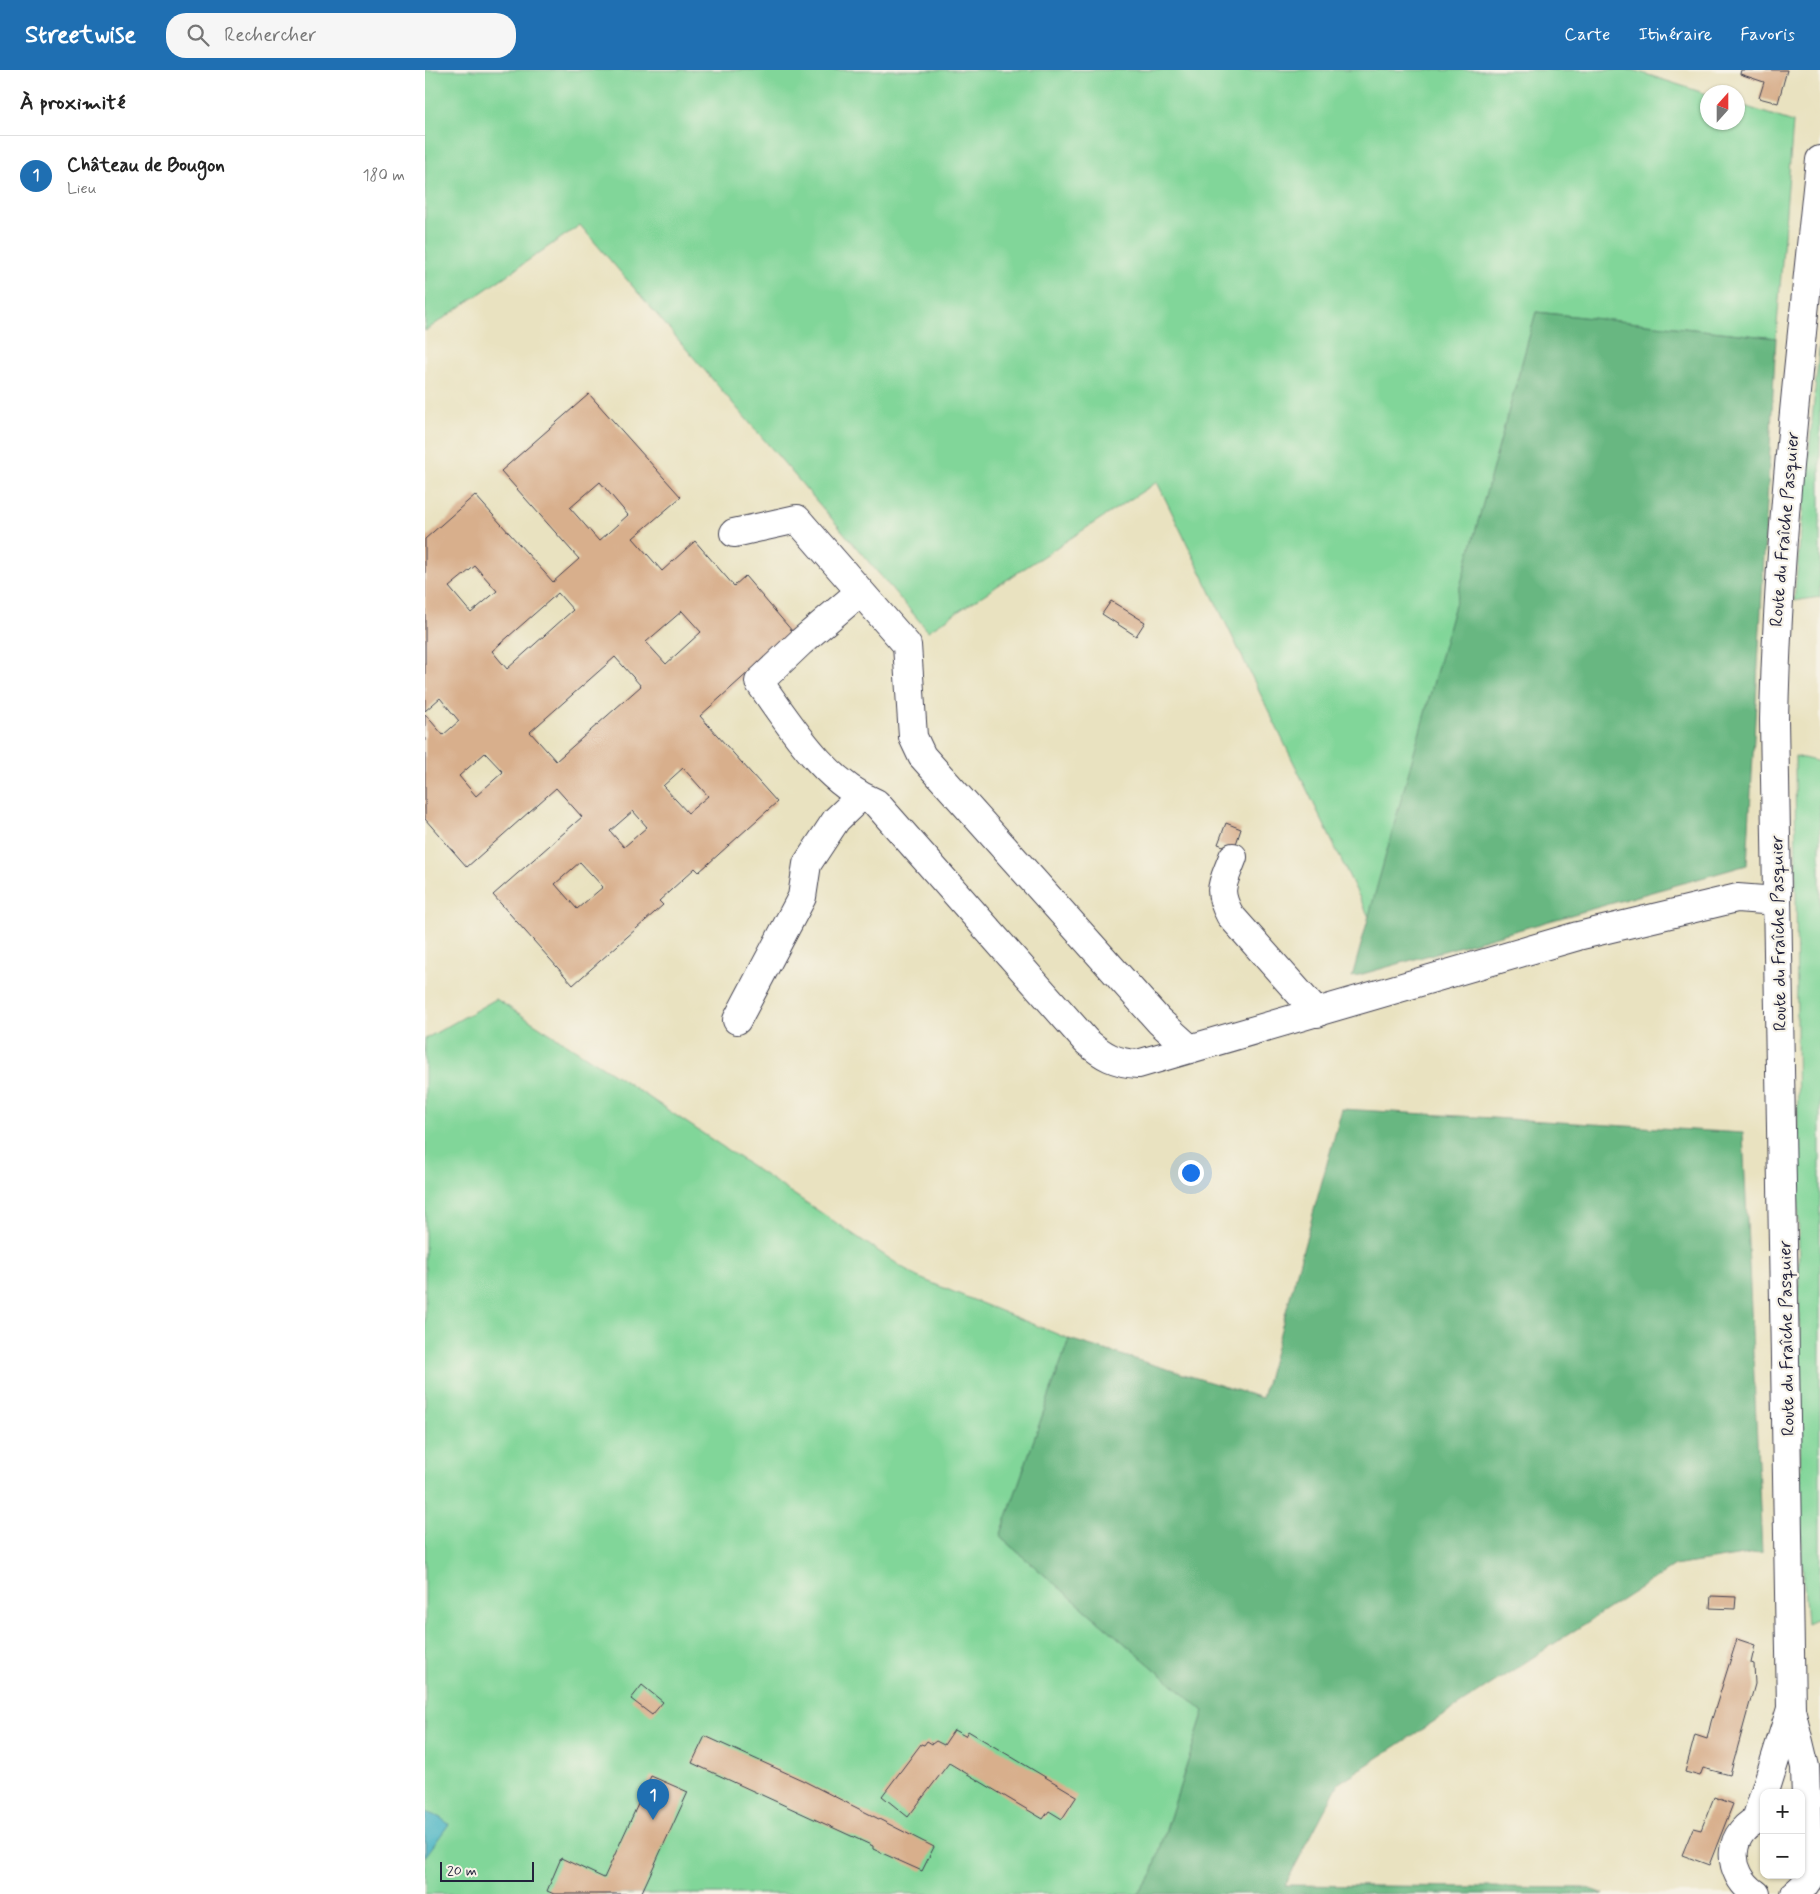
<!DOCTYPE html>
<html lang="fr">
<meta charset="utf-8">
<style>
body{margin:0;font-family:Mynerve,sans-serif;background:#f6f6f6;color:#222}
.controls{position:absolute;right:15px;bottom:15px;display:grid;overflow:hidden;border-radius:10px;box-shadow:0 1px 4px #0004}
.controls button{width:45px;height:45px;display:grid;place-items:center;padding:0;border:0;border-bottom:1px solid #e0e0e0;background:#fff;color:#222;font:25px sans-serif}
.compass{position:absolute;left:1275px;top:15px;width:45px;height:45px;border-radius:50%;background:#fff;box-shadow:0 1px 4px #0004;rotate:21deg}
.scale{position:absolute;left:15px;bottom:12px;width:94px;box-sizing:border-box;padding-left:5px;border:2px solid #22223b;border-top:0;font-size:14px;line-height:18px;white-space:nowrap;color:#22223b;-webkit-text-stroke:4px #f7f3e8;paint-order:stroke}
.you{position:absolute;left:765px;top:1102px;width:18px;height:18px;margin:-12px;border:4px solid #fff;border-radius:50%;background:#1a73e8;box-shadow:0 0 0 8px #1a73e833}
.badge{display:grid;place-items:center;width:32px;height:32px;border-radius:50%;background:#1f6fb2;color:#fff;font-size:16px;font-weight:700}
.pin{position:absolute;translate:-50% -41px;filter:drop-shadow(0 1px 2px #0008)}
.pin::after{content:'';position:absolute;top:26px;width:18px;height:15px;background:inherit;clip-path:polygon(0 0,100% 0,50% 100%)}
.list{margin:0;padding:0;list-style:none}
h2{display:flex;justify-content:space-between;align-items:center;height:65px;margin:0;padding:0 20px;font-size:21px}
h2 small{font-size:16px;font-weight:400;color:#767676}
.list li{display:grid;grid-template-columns:32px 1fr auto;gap:15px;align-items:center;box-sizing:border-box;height:80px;padding:0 20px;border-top:1px solid #e0e0e0}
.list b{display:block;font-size:19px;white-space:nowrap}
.list p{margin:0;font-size:16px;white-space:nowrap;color:#767676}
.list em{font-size:16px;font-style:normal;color:#767676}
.icon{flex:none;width:28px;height:28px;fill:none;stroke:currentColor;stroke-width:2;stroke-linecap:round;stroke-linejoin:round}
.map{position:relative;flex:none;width:1395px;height:1824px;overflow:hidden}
header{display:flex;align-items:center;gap:30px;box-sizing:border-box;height:70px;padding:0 25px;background:#1f6fb2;color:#fff}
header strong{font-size:24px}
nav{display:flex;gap:28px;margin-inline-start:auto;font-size:18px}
.search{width:350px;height:45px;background:#f6f6f6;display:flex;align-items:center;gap:12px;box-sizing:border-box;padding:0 18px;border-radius:20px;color:#767676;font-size:19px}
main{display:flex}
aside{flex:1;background:#fff}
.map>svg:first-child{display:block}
</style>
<header>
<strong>Streetwise</strong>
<div class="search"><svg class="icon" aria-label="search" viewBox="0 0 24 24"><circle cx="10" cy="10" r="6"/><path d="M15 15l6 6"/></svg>Rechercher</div>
<nav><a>Carte</a><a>Itinéraire</a><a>Favoris</a></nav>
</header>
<main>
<aside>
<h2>À proximité<small></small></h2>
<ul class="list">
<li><span class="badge">1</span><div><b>Château de Bougon</b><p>Lieu</p></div><em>180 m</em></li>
</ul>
</aside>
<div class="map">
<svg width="1395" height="1824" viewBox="0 0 1395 1824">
<rect width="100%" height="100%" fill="#f7f3e8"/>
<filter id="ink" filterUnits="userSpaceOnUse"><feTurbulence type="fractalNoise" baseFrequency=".02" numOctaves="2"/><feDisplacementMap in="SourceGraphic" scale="10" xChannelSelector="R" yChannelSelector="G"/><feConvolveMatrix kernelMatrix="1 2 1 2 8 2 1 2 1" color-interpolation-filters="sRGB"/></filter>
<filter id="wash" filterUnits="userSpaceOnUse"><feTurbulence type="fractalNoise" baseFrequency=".0096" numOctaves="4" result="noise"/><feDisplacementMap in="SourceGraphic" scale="20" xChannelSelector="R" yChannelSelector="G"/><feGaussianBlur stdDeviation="1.12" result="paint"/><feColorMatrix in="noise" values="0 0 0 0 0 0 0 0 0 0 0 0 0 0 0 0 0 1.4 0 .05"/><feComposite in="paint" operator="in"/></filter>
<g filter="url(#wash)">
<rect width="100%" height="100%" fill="#e9e2c0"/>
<g fill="#81d699" stroke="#527c6a">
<path d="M0,0H1208L1282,24V52H1312L1313,34L1368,52L1351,268L1111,242L944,847L732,412L503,561L155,155L0,261Z"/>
<path d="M1395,271V527L1369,531Z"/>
<path d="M1370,686L1395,692V1547L1382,1553L1376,1479Z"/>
<path d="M71,929L195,1008L492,1207L644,1269L575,1467L779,1641L727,1804L713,1824H0V969Z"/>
</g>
<g fill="#68b781" stroke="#456c5e">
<path d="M1111,242L1351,268L1322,795L927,907Z"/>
<path d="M917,1039L1318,1063L1337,1482L1249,1496L914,1713L860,1815L1162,1818L1179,1824H713L727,1804L779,1641L575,1467L644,1269L837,1328Z"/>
</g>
<path fill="#47b4c3" stroke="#346b7f" d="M0,1742L14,1747L24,1754L0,1787Z"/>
<g id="blocks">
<g fill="#d8af8c" fill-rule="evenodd">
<path d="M1316,0H1362L1353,33L1334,28L1339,12L1315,4Z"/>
<path d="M164,324L256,427L208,468L237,501L270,471L309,516L320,506L368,562L275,646L352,732L274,802L270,798L234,831L238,835L148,915L68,825L157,747L131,718L42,797L0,749V644L18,665L34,651L15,628L0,641V469L50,425L128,512L154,489L76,401ZM175,412L203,445L174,471L145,438ZM50,496L72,521L46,543L24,517ZM133,523L148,540L82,599L67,581ZM257,541L276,562L241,594L221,572ZM190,587L216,616L131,691L105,662ZM60,683L78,702L51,726L34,706ZM258,698L283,726L263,743L238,716ZM208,741L222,757L199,777L185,761ZM155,792L178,817L152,839L130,814Z"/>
<path d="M686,531L720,552L711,566L677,544Z"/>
<path d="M801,753L816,759L809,780L793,774Z"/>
<path d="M1286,1526L1311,1527L1310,1539L1285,1538Z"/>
<path d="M1312,1569L1330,1575L1326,1593L1329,1594L1330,1614L1305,1705L1278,1698L1275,1706L1260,1702L1270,1665L1282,1669L1286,1652Z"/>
<path d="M217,1615L238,1632L227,1645L206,1629Z"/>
<path d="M529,1660L540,1666L543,1661L652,1726L637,1749L624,1741L618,1749L524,1693L483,1747L457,1726L496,1674L499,1675L502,1671L507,1674L511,1671L519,1675Z"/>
<path d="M280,1666L377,1710L509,1777L497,1801L448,1779V1776L267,1693Z"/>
<path d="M226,1706L263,1722L216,1824H129L122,1821L136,1788L179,1808Z"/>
<path d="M1289,1727L1308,1734L1284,1795L1257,1785L1268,1758L1276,1760Z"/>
</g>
</g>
</g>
<g filter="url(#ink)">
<use href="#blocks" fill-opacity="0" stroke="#403f4f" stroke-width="1"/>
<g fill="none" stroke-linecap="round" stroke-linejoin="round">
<g stroke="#403f4f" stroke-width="30">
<g id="minor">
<path d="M309,463L372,449L482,575L488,667L497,686L734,951L765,979"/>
<path d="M435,522L376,572L334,612C366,656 399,712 451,733L661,971C678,986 691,993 713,994L1153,866L1312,828L1352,831"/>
<path d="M808,787C798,814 791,819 805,845L892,943"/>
<path d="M312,950L377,827L382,794L411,750L435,727"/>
</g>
</g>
<g stroke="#403f4f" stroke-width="30">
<g id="major">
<path d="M1331,1750L1366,1639"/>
<path d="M1382,1760L1380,1697L1366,1639L1349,650C1353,462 1376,276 1395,90"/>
<path d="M1331,1824C1300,1803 1300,1760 1339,1747"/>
<path d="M1370,1824C1393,1807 1395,1775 1376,1755"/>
</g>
</g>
<use href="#minor" stroke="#fff" stroke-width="28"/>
<use href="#major" stroke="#fff" stroke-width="28"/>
</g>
</g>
<g text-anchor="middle" stroke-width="4.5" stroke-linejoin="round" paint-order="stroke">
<g font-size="18" fill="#22223b" stroke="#f7f3e8">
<text transform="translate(1359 459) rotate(-85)" y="6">Route du Fraîche Pasquier</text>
<text transform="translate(1353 863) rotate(-91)" y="6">Route du Fraîche Pasquier</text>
<text transform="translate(1361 1268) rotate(-91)" y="6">Route du Fraîche Pasquier</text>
</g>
</g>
</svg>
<div class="controls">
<button>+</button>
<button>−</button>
</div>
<svg class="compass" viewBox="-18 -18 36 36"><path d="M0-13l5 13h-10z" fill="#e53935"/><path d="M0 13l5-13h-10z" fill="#767676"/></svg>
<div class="scale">20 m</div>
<div class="you"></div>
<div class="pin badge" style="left:228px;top:1750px">1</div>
</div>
</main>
